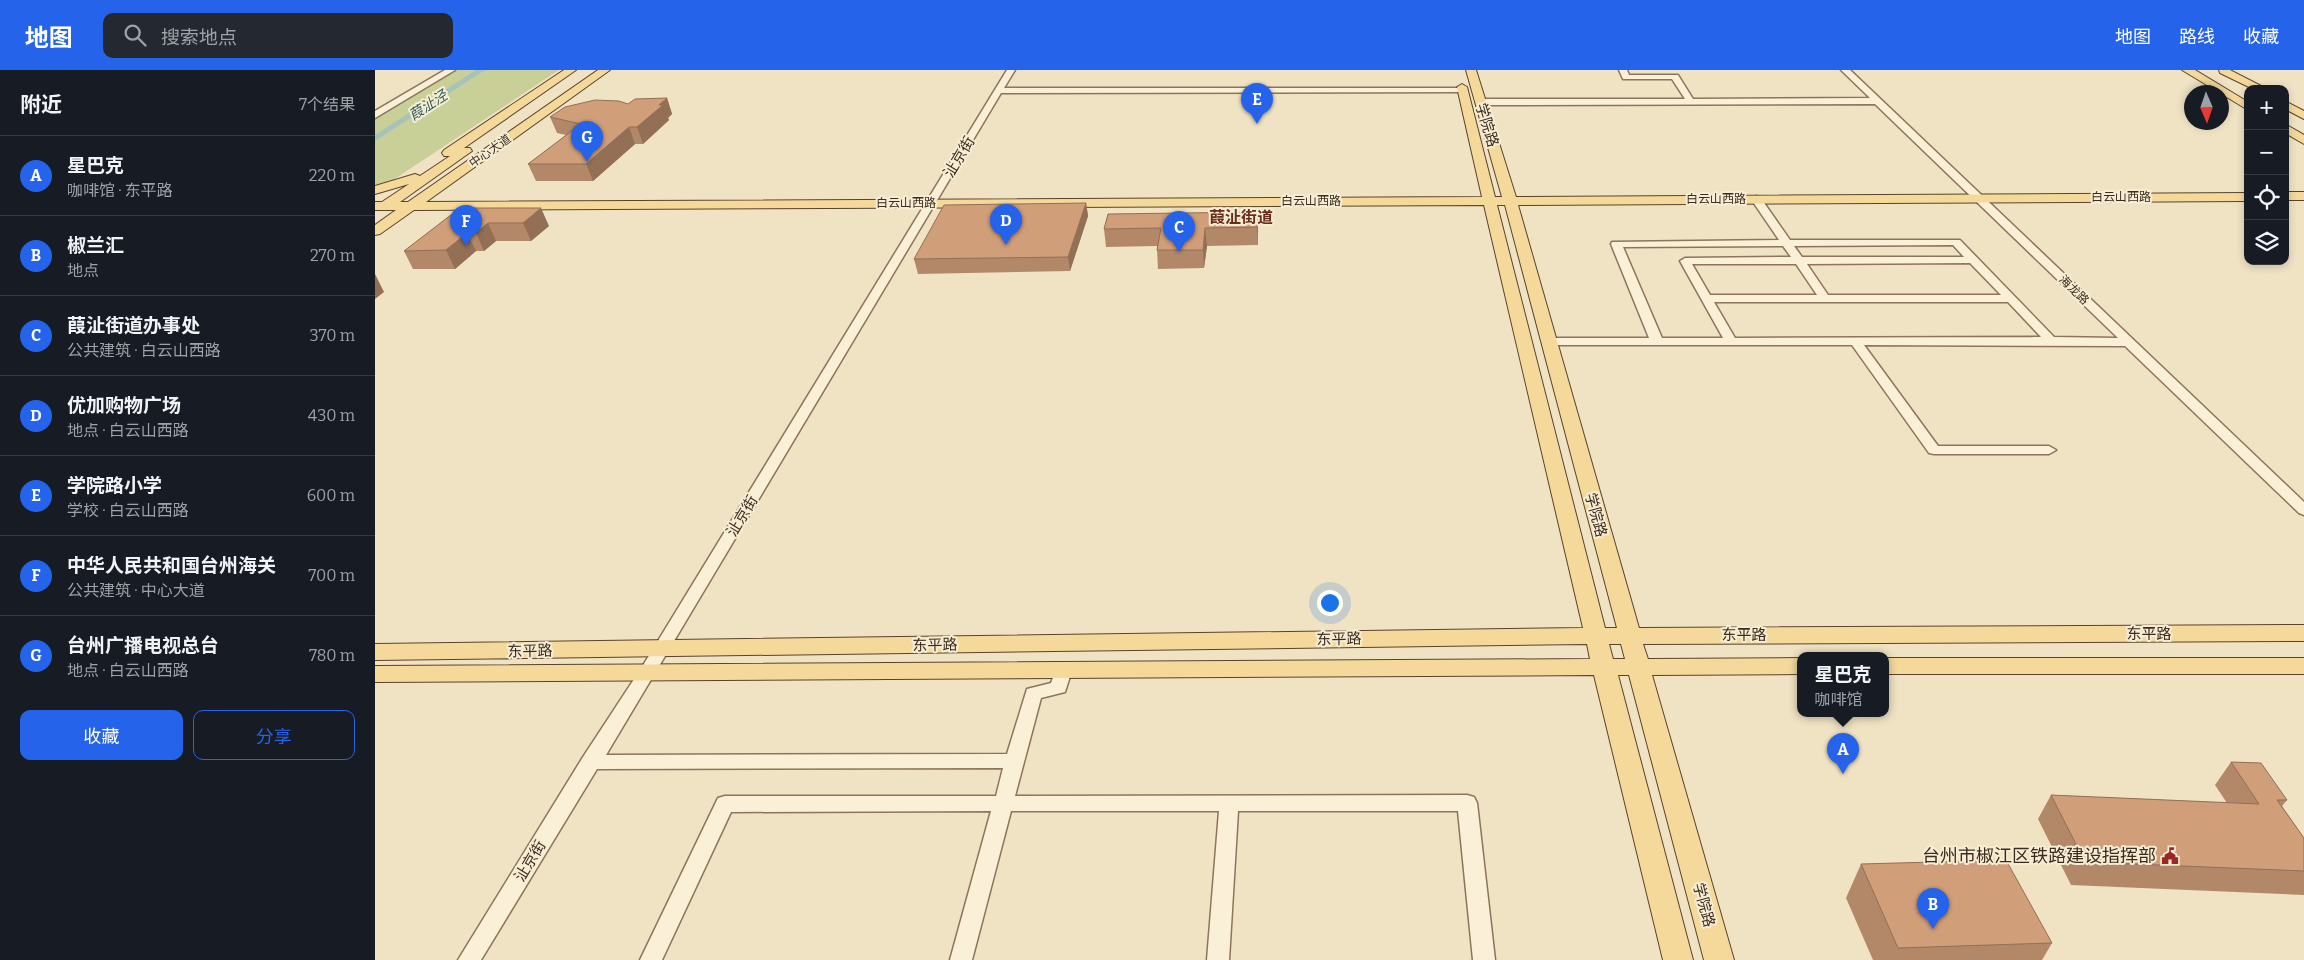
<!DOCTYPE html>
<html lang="zh">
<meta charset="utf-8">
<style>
body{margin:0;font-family:Bitter,"Noto Sans SC",serif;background:#242831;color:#f1f3f6}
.controls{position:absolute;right:15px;top:15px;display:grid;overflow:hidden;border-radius:10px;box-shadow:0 2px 8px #0003}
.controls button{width:45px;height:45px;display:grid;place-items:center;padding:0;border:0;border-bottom:1px solid #363941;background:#171b24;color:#f1f3f6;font:25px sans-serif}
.compass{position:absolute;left:1809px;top:15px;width:45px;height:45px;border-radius:50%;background:#171b24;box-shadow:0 2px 8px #0003;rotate:178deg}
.you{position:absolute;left:954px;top:532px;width:18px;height:18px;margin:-12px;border:4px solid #fff;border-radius:50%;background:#1a73e8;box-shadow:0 0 0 8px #1a73e833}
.badge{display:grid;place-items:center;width:32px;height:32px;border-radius:50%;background:#2563eb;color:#fff;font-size:16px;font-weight:700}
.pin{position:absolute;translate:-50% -41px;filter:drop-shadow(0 1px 2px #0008)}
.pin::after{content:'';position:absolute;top:26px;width:18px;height:15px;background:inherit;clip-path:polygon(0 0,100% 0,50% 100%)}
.popup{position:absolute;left:1422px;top:582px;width:92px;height:65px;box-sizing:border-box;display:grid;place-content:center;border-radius:10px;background:#171b24;filter:drop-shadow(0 1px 4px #0005);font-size:16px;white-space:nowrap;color:#9ea1a6}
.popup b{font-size:19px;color:#f1f3f6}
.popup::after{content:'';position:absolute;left:50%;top:100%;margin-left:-10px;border:10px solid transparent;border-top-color:#171b24}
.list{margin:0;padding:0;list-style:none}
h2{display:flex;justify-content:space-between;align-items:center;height:65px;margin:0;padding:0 20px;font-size:21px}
h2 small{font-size:16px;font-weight:400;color:#9ea1a6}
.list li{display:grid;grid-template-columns:32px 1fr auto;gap:15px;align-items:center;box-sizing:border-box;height:80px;padding:0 20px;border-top:1px solid #363941}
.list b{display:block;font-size:19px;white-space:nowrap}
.list p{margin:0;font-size:16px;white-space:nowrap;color:#9ea1a6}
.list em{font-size:16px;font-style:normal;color:#9ea1a6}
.actions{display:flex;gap:10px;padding:15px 20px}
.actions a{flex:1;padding:11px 0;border:1px solid #2563eb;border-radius:10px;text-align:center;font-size:18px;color:#2563eb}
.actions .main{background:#2563eb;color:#fff}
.icon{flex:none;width:28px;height:28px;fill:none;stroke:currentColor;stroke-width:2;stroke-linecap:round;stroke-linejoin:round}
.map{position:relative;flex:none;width:1929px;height:890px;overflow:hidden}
header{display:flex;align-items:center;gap:30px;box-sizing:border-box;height:70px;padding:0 25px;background:#2563eb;color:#fff}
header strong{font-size:24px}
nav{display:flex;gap:28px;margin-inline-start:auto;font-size:18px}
.search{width:350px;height:45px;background:#242831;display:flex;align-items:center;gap:12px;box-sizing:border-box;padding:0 18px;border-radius:10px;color:#9ea1a6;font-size:19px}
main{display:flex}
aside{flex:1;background:#171b24}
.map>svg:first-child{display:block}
</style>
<header>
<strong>地图</strong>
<div class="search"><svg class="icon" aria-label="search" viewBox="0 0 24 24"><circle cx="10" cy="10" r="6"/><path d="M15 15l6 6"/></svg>搜索地点</div>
<nav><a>地图</a><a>路线</a><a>收藏</a></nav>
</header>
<main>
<aside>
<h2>附近<small>7个结果</small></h2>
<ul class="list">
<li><span class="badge">A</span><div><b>星巴克</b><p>咖啡馆 · 东平路</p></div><em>220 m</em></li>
<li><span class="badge">B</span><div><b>椒兰汇</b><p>地点</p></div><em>270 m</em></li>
<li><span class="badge">C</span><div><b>葭沚街道办事处</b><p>公共建筑 · 白云山西路</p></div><em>370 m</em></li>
<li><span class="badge">D</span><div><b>优加购物广场</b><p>地点 · 白云山西路</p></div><em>430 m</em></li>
<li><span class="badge">E</span><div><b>学院路小学</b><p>学校 · 白云山西路</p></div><em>600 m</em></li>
<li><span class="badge">F</span><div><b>中华人民共和国台州海关</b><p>公共建筑 · 中心大道</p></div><em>700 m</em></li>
<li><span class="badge">G</span><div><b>台州广播电视总台</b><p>地点 · 白云山西路</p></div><em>780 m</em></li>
</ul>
<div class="actions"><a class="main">收藏</a><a>分享</a></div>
</aside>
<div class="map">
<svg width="1929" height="890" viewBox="0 0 1929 890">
<rect width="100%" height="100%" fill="#f0e3c4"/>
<path fill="#c8cf97" d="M76,0H184L0,122V45Z"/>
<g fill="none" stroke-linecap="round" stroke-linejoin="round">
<path fill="#a6c3bb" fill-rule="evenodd" d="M101,0H110L0,71V65Z"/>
<g stroke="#8c755a" stroke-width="3">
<g id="minor">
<path d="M70,0H80L0,48V41Z"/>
<path d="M632,0H640L629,18H1088L1092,20L1088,22L626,23L231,685L632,684L652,619L676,613L682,596L688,594L694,596L697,600L690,622L666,628L640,726L1092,725L1099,727L1102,733L1120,890H1098L1083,741H863L854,890H832L844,741H636L597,890H575L616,741L356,742L287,890H265L343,728L350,726H621L628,698L222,699L106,890H83L208,687L267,597Z"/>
<path d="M1244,0H1252L1254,5H1303L1318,29L1495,28L1466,0H1475L1929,432V445L1924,443L1750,276L1489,275L1563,376H1674L1681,380L1674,384H1559L1554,383L1477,275H1170L1168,272L1170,269L1174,268H1274L1236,174L1237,172L1404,170L1376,129L1381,126L1385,127L1415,170H1585L1679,267L1743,268L1500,34L1105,35L1101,32L1105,29H1310L1297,9H1248ZM1578,175L1589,187H1427L1419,176ZM1408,176L1416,187L1310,188L1305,191L1348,268H1287L1248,177ZM1595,193L1626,225H1453L1432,194ZM1317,194H1421L1442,225H1335ZM1339,232H1633L1666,267L1360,268Z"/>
</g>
</g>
<g stroke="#59432e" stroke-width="2">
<g id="major">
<path d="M189,0H201L89,78H95L97,81L25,132H33L223,0H235L51,132L1107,127L1082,17L1087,14L1092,17L1120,127H1127L1091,0H1101L1141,127L1873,123V131L1143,135L1264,558L1929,555V571L1268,574L1273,589L1426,588V604L1277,605L1359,890H1329L1254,605H1243L1318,890H1288L1219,605L0,612V596L1215,589L1212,574L0,590V574L1208,558L1109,135L39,140L5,164L0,165V155L21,140H0V132H7L34,114L0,124V116L40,104L45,106L75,86H69L67,83L69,80ZM1122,135H1130L1242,558H1230ZM1234,574H1246L1250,589H1238Z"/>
<path d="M1807,0H1820L1873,32V40Z"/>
<path d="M1844,0H1855L1892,19H1878L1845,3Z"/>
<path d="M1910,31L1929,41V49L1910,39Z"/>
<path d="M1910,54L1929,65V74L1910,63Z"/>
<rect x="1910" y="122" width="19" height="8"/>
<rect x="1510" y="588" width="419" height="16"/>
</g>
</g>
<use href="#minor" fill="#faf0d8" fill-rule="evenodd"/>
<use href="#major" fill="#f4d99b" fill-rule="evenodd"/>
</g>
<g fill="#b38868">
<path d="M292,28L297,44L293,48L294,50L268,74H260L218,111H161L153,94L191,65L182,63L175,47Z"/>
<path d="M711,133L713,146L695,201L543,204L539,189Z"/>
<path d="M85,138L174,156L156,171H121L109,181H101L80,199H38L29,181Z"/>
<path d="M882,142L883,160V175L832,176L829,198L783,199L782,180V176L731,177L729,159Z"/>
<path d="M1856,692L1912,730L1907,736L1929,768V825L1696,815L1663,749L1676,725L1852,733L1840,715Z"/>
<path d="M1486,794L1677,873L1667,890H1498L1471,828Z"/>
</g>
<g fill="#926f55">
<path d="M292,28L297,44L293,48L294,50L268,74L262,57L284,35Z"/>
<path d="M254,57L260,74L218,111L211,94Z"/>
<path d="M711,133L713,146L695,201L693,187Z"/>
<path d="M166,138L174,156L156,171L148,153Z"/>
<path d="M882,142L883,160V175L882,157Z"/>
<path d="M113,153L121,171L109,181L101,163Z"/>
<path d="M830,158L832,176L829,198L828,180Z"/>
<path d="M92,163L101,181L80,199L71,180Z"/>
<path d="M0,204L9,222L0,229Z"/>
</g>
<g fill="#d09e79" stroke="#926f55">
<path d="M292,28L284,35H288L262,57H254L211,94H153L206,54L175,47L190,37L220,30L244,31L253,34L260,29Z"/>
<path d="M711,133L693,187L539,189L569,135Z"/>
<path d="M85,138H166L148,153H113L101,163H92L71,180L29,181Z"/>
<path d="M882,142V157L830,158L828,180H782L786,158L729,159L733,144Z"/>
<path d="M1856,692L1886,693L1912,730H1902L1929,768V801L1710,792L1676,725L1884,734Z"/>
<path d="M1631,790L1677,873L1523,878L1486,794Z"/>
</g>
<defs>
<g id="civic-bare" transform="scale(1.35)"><path d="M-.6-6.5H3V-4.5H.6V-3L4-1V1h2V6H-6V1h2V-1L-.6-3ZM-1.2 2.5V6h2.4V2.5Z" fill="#9d2727" stroke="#f7edd4" stroke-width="2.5" paint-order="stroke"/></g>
</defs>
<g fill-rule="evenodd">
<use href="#civic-bare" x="1795" y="786"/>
</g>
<g text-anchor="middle" stroke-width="4" stroke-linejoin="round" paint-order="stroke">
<g font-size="12" fill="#3b2c1e" stroke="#f7edd4">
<text transform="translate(115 81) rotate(-35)" y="4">中心大道</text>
<text x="1746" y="131">白云山西路</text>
<text x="1341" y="133">白云山西路</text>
<text x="936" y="135">白云山西路</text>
<text x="531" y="137">白云山西路</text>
<text transform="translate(1699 220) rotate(44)" y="4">海龙路</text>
</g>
<g font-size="14" font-style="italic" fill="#2d5b59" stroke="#f7edd4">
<text transform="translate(53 35) rotate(-33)" y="5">葭沚泾</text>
</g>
<g font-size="15" fill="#3b2c1e" stroke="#f7edd4">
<text transform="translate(1112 55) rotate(73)" y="5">学院路</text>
<text transform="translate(584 87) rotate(-59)" y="5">沚京街</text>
<text transform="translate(1221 445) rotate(75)" y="5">学院路</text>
<text transform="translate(367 446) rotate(-59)" y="5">沚京街</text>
<text x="1774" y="569">东平路</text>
<text x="1369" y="570">东平路</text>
<text transform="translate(964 569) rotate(-1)" y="5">东平路</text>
<text transform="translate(560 575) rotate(-1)" y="5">东平路</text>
<text transform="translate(155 581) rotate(-1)" y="5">东平路</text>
<text transform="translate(155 791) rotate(-59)" y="5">沚京街</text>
<text transform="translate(1329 835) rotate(75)" y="5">学院路</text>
</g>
<g font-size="16" font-weight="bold" fill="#692d1c" stroke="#f7edd4">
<text x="866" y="153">葭沚街道</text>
</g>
<g font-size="18" fill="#3b2c1e" stroke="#f7edd4" text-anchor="end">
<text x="1781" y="792">台州市椒江区铁路建设指挥部</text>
</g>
</g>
</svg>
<div class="controls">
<button>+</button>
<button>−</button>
<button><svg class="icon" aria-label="locate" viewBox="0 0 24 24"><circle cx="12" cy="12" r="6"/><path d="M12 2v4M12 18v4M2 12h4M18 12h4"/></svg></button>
<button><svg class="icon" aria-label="layers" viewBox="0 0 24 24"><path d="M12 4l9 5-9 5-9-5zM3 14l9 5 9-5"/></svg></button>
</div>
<svg class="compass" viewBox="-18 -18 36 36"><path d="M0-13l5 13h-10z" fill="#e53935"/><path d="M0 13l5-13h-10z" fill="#9ea1a6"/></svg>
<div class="you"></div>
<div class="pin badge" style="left:1468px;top:704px">A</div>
<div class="popup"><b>星巴克</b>咖啡馆</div>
<div class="pin badge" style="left:1558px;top:859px">B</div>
<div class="pin badge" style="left:804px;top:182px">C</div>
<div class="pin badge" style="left:631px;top:175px">D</div>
<div class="pin badge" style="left:882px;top:54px">E</div>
<div class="pin badge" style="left:91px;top:176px">F</div>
<div class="pin badge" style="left:212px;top:92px">G</div>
</div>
</main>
